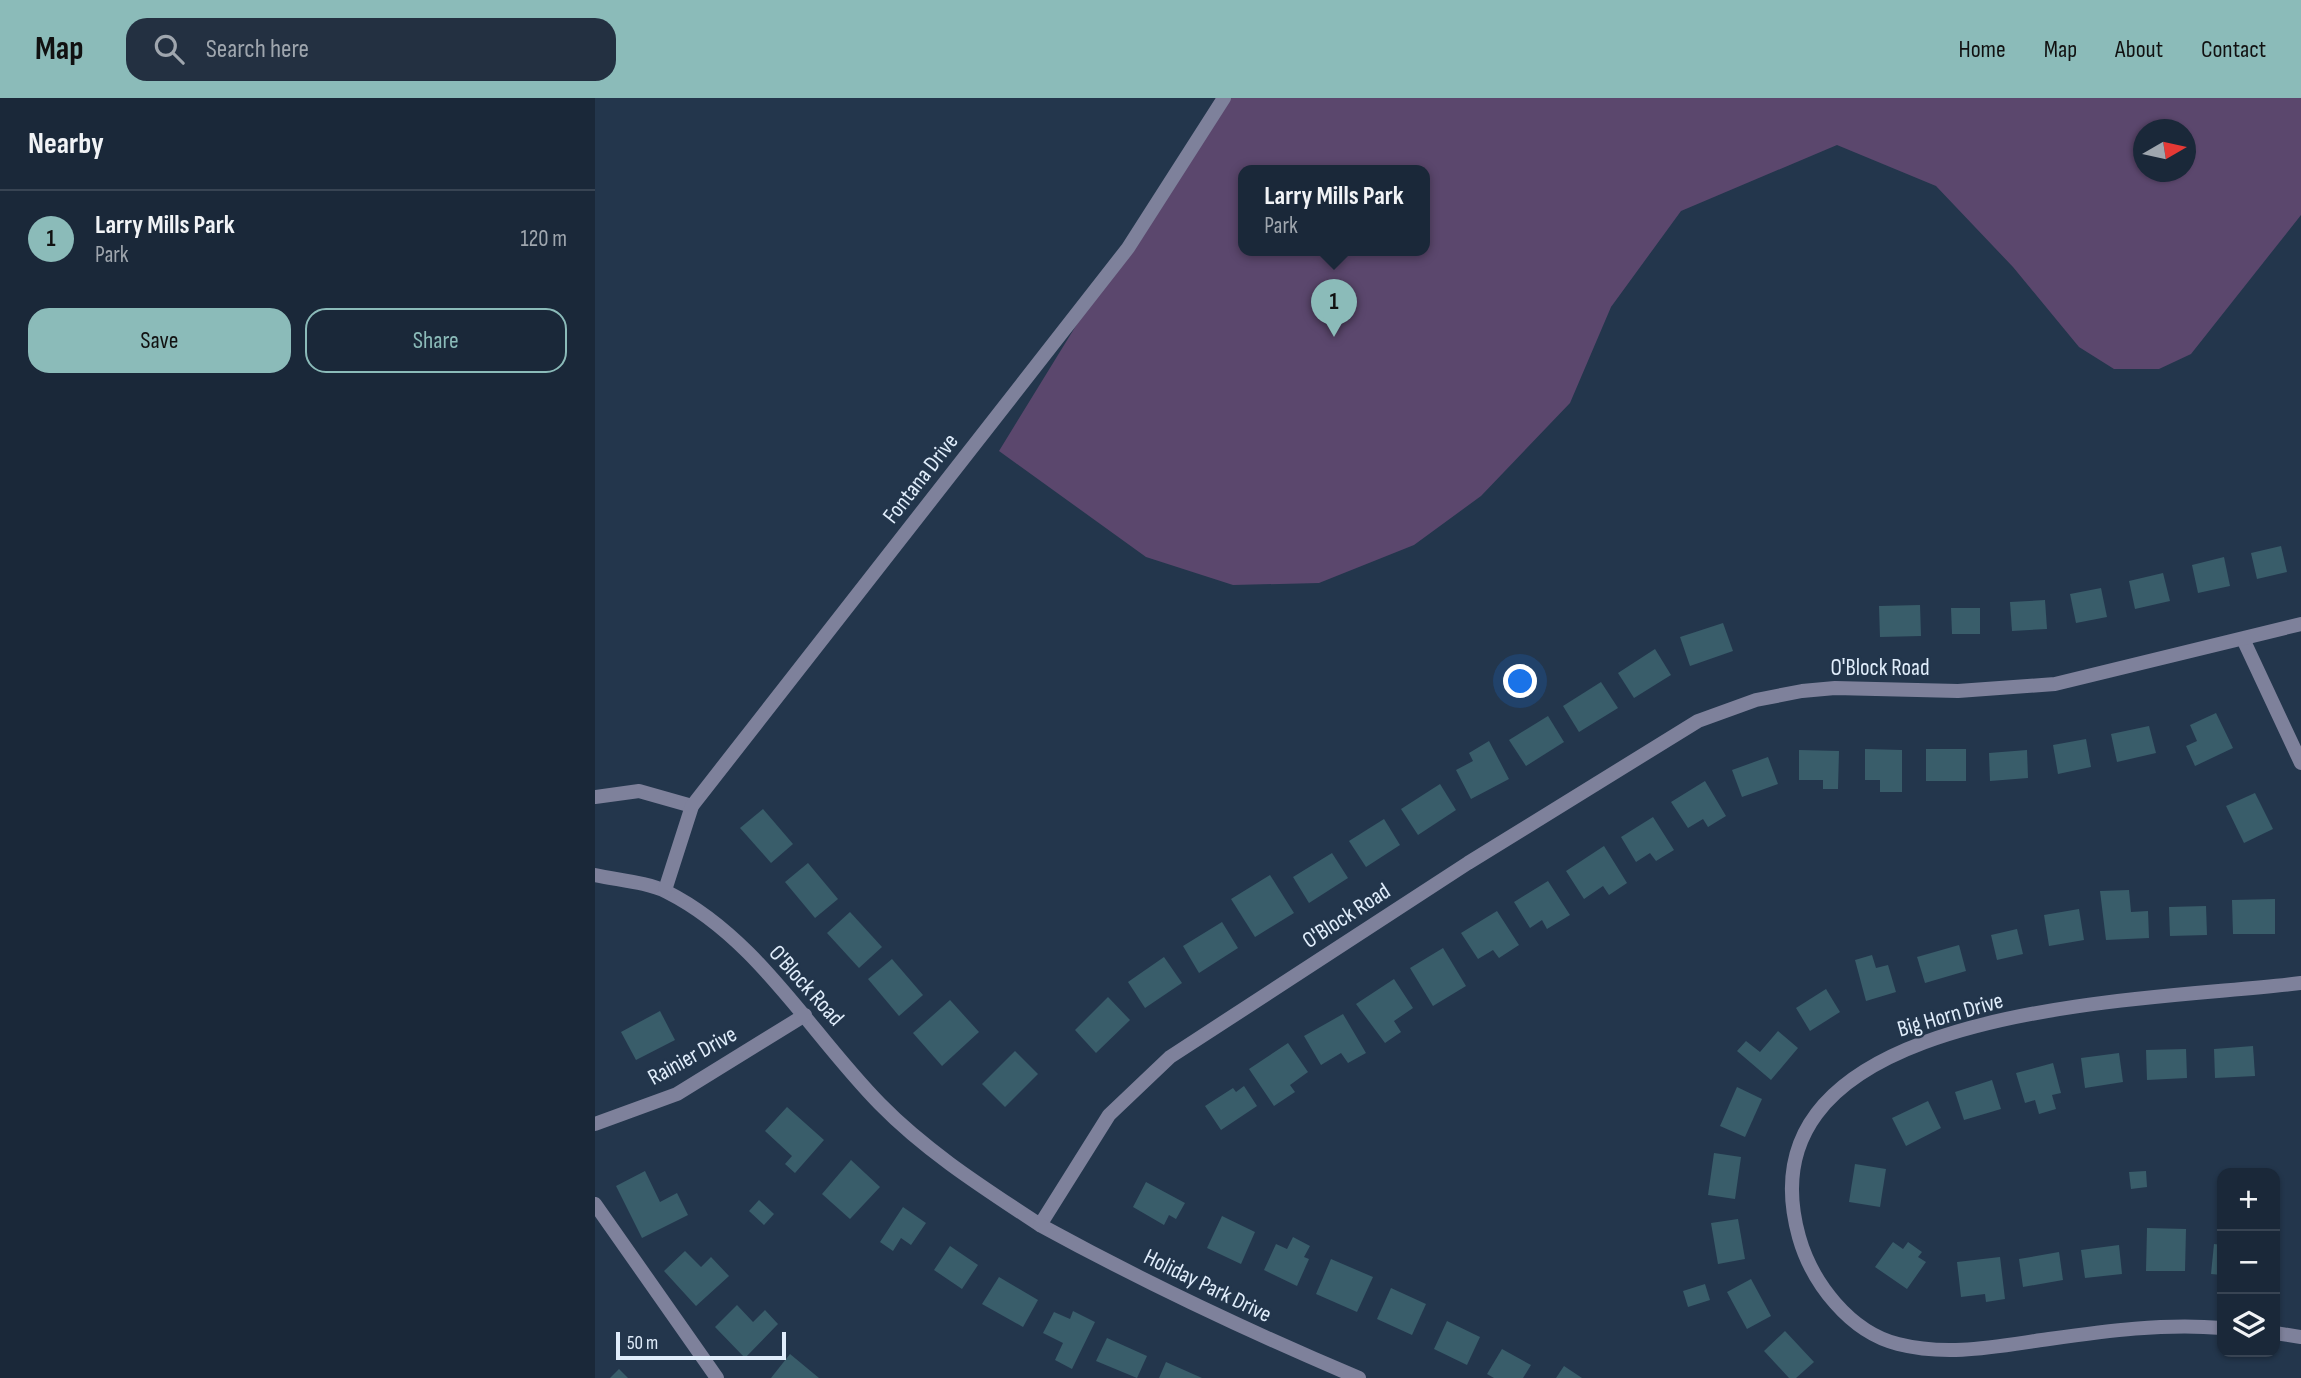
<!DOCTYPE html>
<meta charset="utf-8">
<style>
body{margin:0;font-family:"Sofia Sans Condensed",sans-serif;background:#233041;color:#f1f3f6}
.controls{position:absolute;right:21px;bottom:21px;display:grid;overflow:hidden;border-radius:14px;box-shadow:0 2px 5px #0004}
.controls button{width:63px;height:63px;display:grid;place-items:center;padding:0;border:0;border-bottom:2px solid #384453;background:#1a2839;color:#f1f3f6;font:35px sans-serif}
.compass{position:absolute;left:1538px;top:21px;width:63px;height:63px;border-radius:50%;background:#1a2839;box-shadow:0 2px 5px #0004;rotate:81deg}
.scale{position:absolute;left:21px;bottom:18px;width:170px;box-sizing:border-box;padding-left:7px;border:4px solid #e0edfb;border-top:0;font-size:19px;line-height:24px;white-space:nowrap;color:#e0edfb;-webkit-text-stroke:5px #23364c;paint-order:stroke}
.you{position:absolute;left:926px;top:584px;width:24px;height:24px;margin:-18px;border:5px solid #fff;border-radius:50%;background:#1a73e8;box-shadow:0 0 0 10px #1a73e833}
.badge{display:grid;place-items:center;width:46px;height:46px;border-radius:50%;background:#8bbbb9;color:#111;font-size:23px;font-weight:700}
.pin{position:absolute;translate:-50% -58px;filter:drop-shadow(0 2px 4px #0008)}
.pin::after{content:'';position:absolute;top:37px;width:24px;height:21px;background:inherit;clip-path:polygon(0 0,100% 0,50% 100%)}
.popup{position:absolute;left:643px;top:67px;width:192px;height:91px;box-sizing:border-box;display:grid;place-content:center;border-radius:14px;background:#1a2839;filter:drop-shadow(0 2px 5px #0005);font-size:23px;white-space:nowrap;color:#9fa6ae}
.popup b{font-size:26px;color:#f1f3f6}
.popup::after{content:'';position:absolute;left:50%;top:100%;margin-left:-14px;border:14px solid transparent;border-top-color:#1a2839}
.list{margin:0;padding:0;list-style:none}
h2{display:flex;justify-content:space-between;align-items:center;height:91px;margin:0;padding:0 28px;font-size:30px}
h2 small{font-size:23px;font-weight:400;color:#9fa6ae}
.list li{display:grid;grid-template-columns:46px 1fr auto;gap:21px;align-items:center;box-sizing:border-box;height:98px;padding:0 28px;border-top:2px solid #384453}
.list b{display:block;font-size:26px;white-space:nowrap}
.list p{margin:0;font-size:23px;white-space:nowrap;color:#9fa6ae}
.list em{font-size:23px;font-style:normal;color:#9fa6ae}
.actions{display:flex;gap:14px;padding:21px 28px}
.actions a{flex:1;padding:16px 0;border:2px solid #8bbbb9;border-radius:21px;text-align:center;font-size:24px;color:#8bbbb9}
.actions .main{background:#8bbbb9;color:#111}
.icon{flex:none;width:38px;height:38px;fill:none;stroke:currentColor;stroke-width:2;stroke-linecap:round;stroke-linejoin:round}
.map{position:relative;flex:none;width:1706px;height:1280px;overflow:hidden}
header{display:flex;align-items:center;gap:42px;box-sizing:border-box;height:98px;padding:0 35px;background:#8bbbb9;color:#111}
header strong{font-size:33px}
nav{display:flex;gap:38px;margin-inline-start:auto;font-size:24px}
.search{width:490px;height:63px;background:#233041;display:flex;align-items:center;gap:18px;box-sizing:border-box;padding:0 24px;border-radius:21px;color:#9fa6ae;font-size:26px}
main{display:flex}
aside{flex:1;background:#1a2839}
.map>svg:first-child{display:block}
</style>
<header>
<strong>Map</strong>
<div class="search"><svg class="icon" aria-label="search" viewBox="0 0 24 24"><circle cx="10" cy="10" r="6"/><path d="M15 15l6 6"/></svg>Search here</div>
<nav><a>Home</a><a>Map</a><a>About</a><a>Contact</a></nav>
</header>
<main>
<aside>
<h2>Nearby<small></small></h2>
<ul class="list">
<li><span class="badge">1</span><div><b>Larry Mills Park</b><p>Park</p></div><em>120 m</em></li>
</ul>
<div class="actions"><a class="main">Save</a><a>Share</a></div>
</aside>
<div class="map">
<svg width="1706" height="1280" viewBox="0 0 1706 1280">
<rect width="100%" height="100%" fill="#23364c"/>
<path fill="#5b476d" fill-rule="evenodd" d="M621,0H1706V117L1596,256L1564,271H1519L1484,249L1418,169L1341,88L1242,47L1086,113L1016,209L975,305L886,398L819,447L724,485L638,487L551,459L404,353ZM1548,32H1590V74H1548ZM648,73H830V153H648Z"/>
<g fill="#395d6a">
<path d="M1686,448L1692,474L1662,481L1656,455Z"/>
<path d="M1629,459L1635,488L1603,495L1597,467Z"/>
<path d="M1568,475L1575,503L1540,511L1534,483Z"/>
<path d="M1506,490L1512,519L1481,525L1475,496Z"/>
<path d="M1450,502L1452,531L1417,533L1415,504Z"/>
<path d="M1325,507L1326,538L1285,539L1284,508Z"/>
<path d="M1356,510H1385V536H1357Z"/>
<path d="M1128,525L1138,553L1095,568L1085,539Z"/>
<path d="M1060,551L1076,577L1039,600L1023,575Z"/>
<path d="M1006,584L1023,610L984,634L968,608Z"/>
<path d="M1621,615L1638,650L1600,668L1591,648L1602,643L1595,627Z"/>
<path d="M953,618L969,644L931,668L914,642Z"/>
<path d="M1554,628L1561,655L1522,664L1516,636Z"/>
<path d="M1491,641L1496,669L1463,676L1458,647Z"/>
<path d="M894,643L914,681L876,701L861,672L878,663L874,655Z"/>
<path d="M1270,651L1307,652V694H1285V682H1270Z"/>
<rect x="1331" y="651" width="40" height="32"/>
<path d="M1204,652L1244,653L1243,691H1228V682H1204Z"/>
<path d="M1432,652L1433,680L1395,683L1394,655Z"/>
<path d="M1173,659L1183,686L1147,699L1137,672Z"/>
<path d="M1110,683L1131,718L1113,729L1108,721L1093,730L1076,704Z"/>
<path d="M845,686L861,712L823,737L806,711Z"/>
<path d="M1660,695L1678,731L1649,745L1631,708Z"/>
<path d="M168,711L198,746L176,765L145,730Z"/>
<path d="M1058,719L1079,752L1061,763L1055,755L1041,764L1026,739Z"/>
<path d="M789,721L805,747L771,769L754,743Z"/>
<path d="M1009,748L1032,785L1014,797L1008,788L989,801L971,773Z"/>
<path d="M737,755L753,780L714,805L698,779Z"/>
<path d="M213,765L243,801L220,820L190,784Z"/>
<path d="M675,777L699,815L660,839L636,801Z"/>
<path d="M953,783L975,817L952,831L947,822L935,830L919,804Z"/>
<path d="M1534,792L1536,814L1553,813L1554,840L1511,842L1505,793Z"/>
<path d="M1680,801V836H1638L1637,802Z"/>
<path d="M1611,808L1612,837L1575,838L1574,809Z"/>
<path d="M1484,811L1489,842L1454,848L1449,817Z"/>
<path d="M902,813L924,847L904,860L898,852L883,861L866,835Z"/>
<path d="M255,814L287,849L264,870L232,835Z"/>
<path d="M627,824L643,850L604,875L588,848Z"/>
<path d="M1422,831L1428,856L1402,862L1396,837Z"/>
<path d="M1364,847L1371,873L1330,885L1322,859Z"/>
<path d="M848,850L871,888L838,908L815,870Z"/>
<path d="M1277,857L1281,870L1293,867L1301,894L1271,903L1260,862Z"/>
<path d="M569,859L587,885L550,910L533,884Z"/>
<path d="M297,861L328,897L304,918L273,881Z"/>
<path d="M799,881L818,910L799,923L806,934L790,945L761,906Z"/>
<path d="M1231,891L1245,914L1215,933L1201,910Z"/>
<path d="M513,899L535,922L501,955L480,932Z"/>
<path d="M355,902L384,934L347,968L318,935Z"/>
<path d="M65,913L80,942L41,962L26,934Z"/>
<path d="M748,916L771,955L753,965L746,955L726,967L709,938Z"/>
<path d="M1183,933L1203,950L1176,982L1142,953L1151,943L1165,954Z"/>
<path d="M693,945L713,974L695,987L700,994L679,1008L654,971Z"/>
<path d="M1658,948L1660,978L1620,980L1619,951Z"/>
<path d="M1591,951L1592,980L1552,982L1551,952Z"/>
<path d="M420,953L443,976L410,1009L387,986Z"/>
<path d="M1524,955L1528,984L1490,990L1486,960Z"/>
<path d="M1458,965L1466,995L1457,997L1461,1011L1444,1016L1440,1002L1430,1005L1421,975Z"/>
<path d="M1397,982L1406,1011L1369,1022L1360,994Z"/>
<path d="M649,988L662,1008L626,1032L610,1008L638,990L641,994Z"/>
<path d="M1142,989L1167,1001L1150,1039L1125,1028Z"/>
<path d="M1333,1003L1346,1030L1311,1048L1297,1020Z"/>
<path d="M192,1009L229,1042L200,1075L190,1066L197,1058L170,1033Z"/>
<path d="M1119,1055L1146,1059L1140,1101L1113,1097Z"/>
<path d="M256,1062L285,1089L255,1121L227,1096Z"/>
<path d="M1260,1066L1291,1071L1285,1109L1254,1104Z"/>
<path d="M50,1073L65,1104L82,1095L93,1117L47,1140L21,1088Z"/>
<path d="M1551,1073L1552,1089L1536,1091L1534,1074Z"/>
<path d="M551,1084L590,1105L581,1121L574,1117L569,1127L538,1109Z"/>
<path d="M164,1102L179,1116L169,1127L154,1113Z"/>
<path d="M308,1109L331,1125L316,1147L306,1140L298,1153L285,1144Z"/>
<path d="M627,1118L660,1134L646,1166L612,1150Z"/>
<path d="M1143,1121L1150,1161L1123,1166L1116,1125Z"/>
<path d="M1552,1130L1591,1131L1590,1173H1551Z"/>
<path d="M698,1139L715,1148L709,1159L714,1161L702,1188L669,1172L681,1146L692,1151Z"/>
<path d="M1298,1144L1308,1151L1313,1144L1327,1154L1323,1159L1331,1164L1312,1191L1280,1169Z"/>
<path d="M1619,1146L1627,1147V1177L1616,1176Z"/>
<path d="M1524,1147L1527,1176L1490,1180L1486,1152Z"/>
<path d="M355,1148L383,1167L367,1191L339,1172Z"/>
<path d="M90,1153L106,1169L116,1159L134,1178L101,1208L69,1173Z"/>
<path d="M1464,1154L1468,1182L1428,1189L1424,1161Z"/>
<path d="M1405,1159L1410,1201L1391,1204L1390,1196L1366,1199L1362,1164Z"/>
<path d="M736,1161L778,1179L762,1214L721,1196Z"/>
<path d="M404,1179L443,1202L428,1229L387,1206Z"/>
<path d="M1156,1181L1176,1218L1152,1231L1132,1194Z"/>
<path d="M1110,1186L1115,1202L1093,1209L1088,1193Z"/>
<path d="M796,1190L831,1206L817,1237L782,1221Z"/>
<path d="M142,1207L158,1224L170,1212L183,1226L150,1260L120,1229Z"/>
<path d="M478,1213L500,1224L477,1271L460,1262L468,1245L448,1235L459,1214L475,1221Z"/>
<path d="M852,1223L885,1239L872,1267L839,1251Z"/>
<path d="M1190,1233L1219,1264L1201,1280H1194L1169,1253Z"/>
<path d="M512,1240L552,1258L542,1280L501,1263Z"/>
<path d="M907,1251L936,1267L928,1280H899L892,1276Z"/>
<path d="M195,1256L224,1280H176Z"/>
<path d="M571,1264L607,1280H564Z"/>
<path d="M969,1268L987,1280H961Z"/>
<path d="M24,1271L33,1280H15Z"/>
</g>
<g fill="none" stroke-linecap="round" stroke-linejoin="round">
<g stroke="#7e819b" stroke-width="14">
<path d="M1648,541L1706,665"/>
<path d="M0,699L44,693L97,708"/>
<path d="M0,777C22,782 52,784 72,794C163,840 215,935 285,1006C332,1054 389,1090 445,1127L514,1017L575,959L873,765L1103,623L1161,602L1207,593L1240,590L1363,593L1460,586L1706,526"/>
<path d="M70,792L97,708L533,150L629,0"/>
<path d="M0,1026L82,996L210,917"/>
<path d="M0,1106L122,1280"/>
<path d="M445,1127C549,1184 655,1234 764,1280"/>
<path d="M1627,1230C1569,1225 1511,1233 1454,1241C1403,1248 1354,1259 1303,1246C1255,1234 1217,1185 1204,1139C1137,899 1567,904 1706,885"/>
<path d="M1680,1235L1706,1239"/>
</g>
</g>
<g text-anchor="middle" stroke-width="5" stroke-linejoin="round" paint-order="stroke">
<g font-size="23" fill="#e0edfb" stroke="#23364c">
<text transform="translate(325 380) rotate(-52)" y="8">Fontana Drive</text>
<text x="1285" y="577">O'Block Road</text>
<text transform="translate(751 817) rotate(-33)" y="8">O'Block Road</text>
<text transform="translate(212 887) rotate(48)" y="8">O'Block Road</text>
<text transform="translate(1355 916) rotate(-16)" y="8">Big Horn Drive</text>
<text transform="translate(97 957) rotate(-29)" y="8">Rainier Drive</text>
<text transform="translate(613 1187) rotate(26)" y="8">Holiday Park Drive</text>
</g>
</g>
</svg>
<div class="controls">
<button>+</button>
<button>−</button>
<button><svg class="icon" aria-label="layers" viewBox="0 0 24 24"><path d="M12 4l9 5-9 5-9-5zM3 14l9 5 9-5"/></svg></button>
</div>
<svg class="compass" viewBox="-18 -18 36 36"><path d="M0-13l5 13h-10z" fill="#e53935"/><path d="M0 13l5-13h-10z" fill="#9fa6ae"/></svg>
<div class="scale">50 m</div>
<div class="you"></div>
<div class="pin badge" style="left:739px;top:239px">1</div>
<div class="popup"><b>Larry Mills Park</b>Park</div>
</div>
</main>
